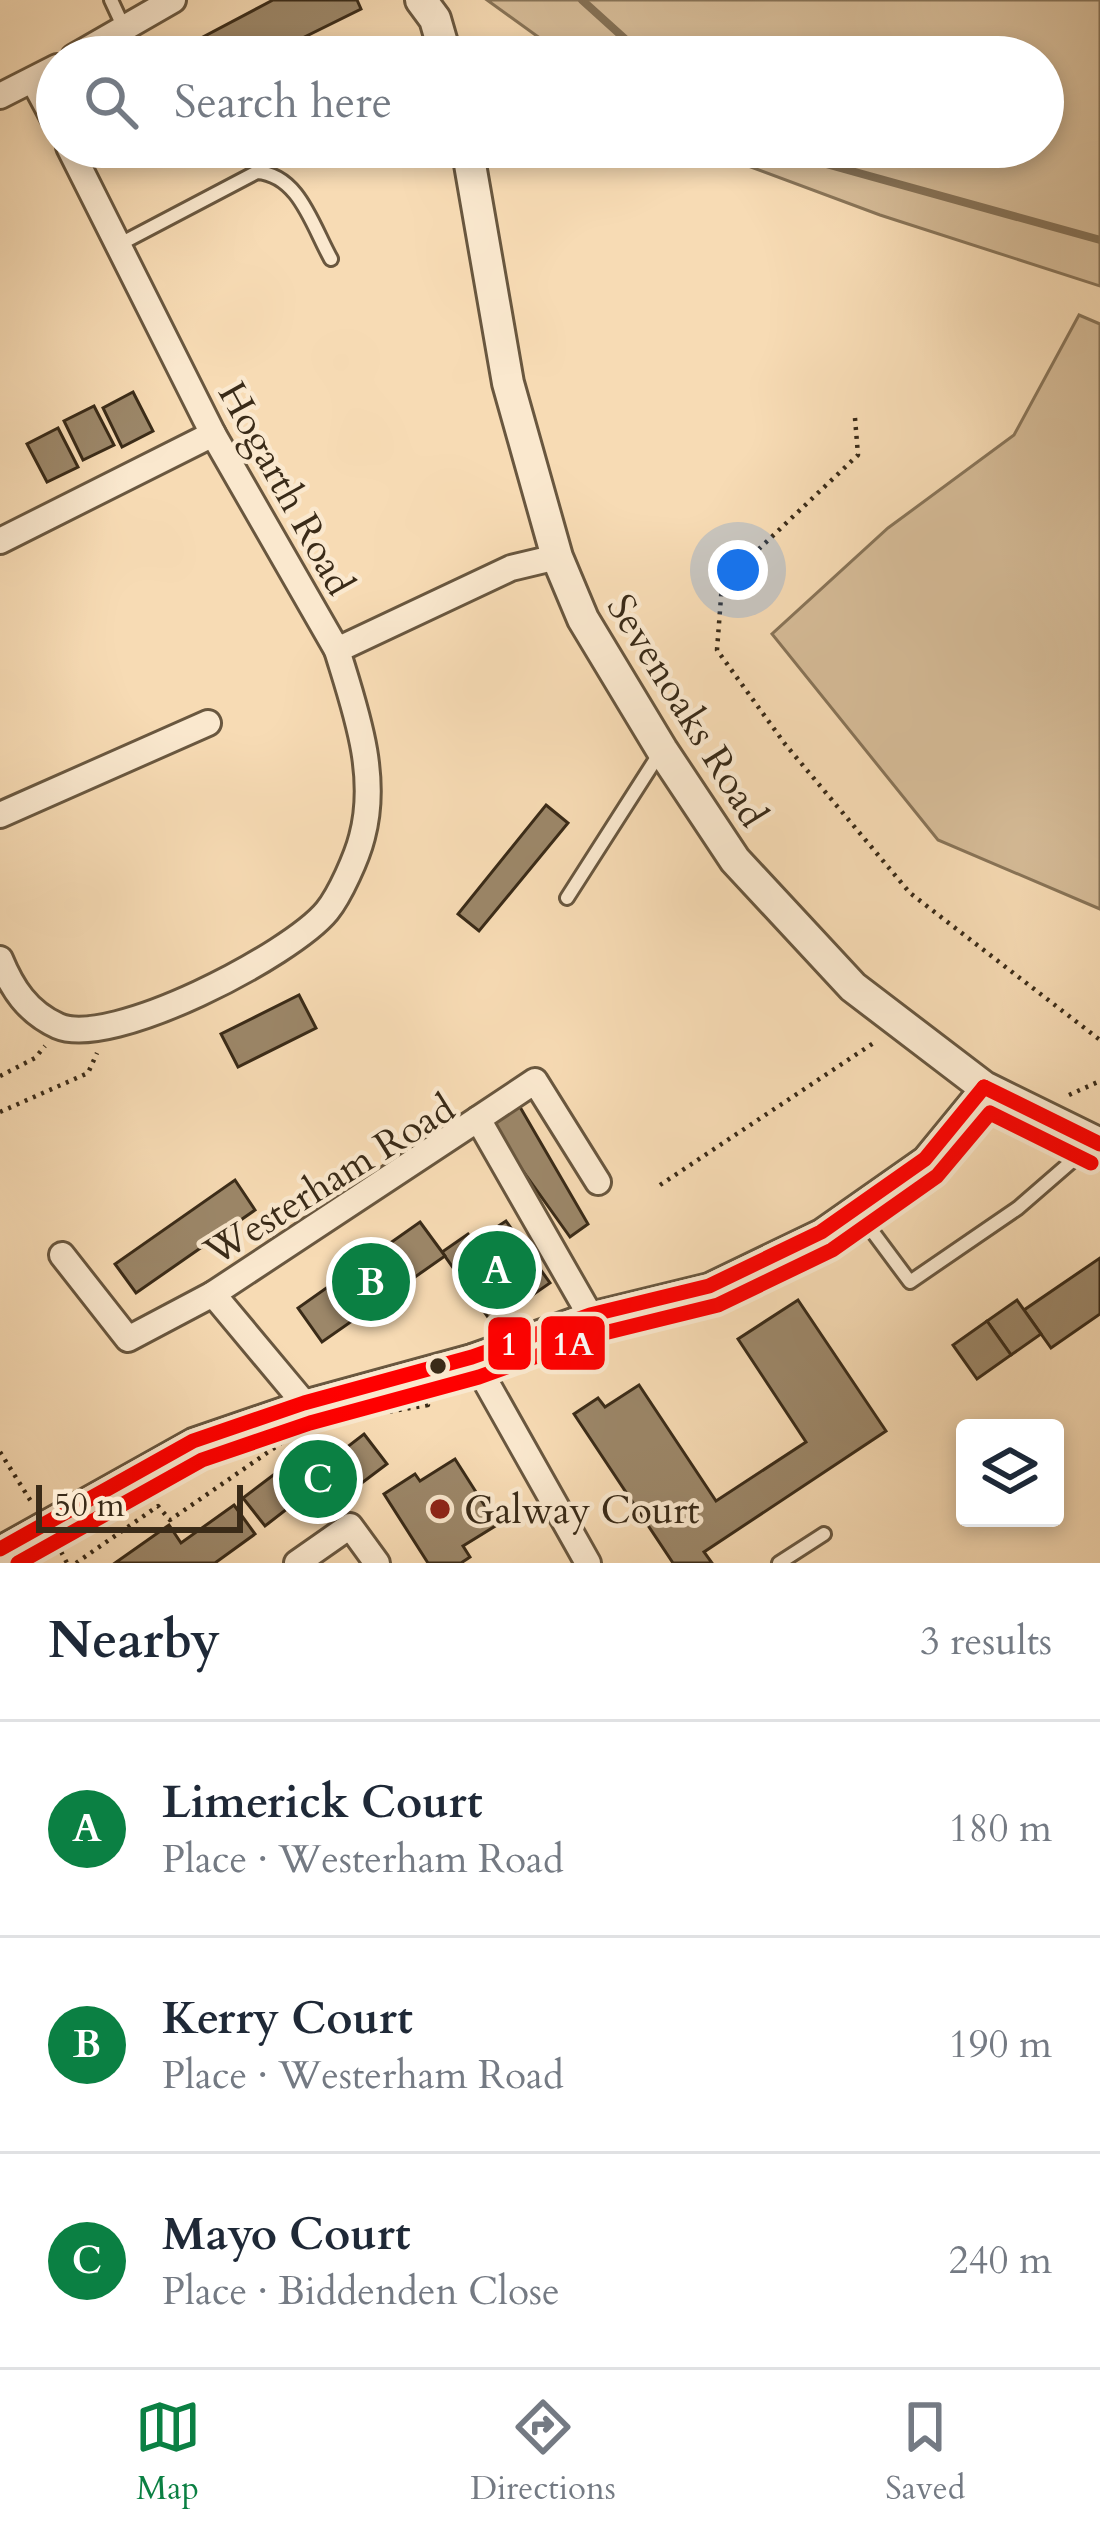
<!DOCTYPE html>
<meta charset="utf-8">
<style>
body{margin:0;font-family:Cardo,serif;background:#f2f2f3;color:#1f2937}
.controls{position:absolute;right:36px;bottom:36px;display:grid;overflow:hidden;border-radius:12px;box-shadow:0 6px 18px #0003}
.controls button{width:108px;height:108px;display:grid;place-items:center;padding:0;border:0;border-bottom:3px solid #e0e1e3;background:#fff;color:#1f2937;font:60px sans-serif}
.scale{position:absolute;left:36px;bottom:30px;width:207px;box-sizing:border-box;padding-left:12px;border:6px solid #3a2b18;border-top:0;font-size:33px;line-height:42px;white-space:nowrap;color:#3a2b18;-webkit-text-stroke:9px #fae8ce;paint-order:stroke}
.you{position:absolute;left:738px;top:570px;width:42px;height:42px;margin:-30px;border:9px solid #fff;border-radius:50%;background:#1a73e8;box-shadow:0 0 0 18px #1a73e833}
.badge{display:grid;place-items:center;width:78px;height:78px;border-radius:50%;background:#0b8043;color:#fff;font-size:39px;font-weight:700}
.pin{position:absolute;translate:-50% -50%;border:6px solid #fff;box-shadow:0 3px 12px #0006}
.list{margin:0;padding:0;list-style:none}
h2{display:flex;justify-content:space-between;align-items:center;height:156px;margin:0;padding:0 48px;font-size:51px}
h2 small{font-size:39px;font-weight:400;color:#747a83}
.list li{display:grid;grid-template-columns:78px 1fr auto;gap:36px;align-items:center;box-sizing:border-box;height:216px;padding:0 48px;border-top:3px solid #e0e1e3}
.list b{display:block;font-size:45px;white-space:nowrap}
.list p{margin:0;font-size:39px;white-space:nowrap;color:#747a83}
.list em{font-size:39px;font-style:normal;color:#747a83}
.icon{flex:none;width:66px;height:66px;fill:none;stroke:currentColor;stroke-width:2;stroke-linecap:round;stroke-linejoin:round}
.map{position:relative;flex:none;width:1100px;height:1563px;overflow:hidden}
.search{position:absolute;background:#fff;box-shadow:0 6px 18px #0003;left:36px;right:36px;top:36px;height:132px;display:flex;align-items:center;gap:30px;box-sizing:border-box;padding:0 42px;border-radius:66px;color:#747a83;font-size:45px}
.sheet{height:804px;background:#fff}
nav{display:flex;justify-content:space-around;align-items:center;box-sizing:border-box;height:168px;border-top:3px solid #e0e1e3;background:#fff;font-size:33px;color:#747a83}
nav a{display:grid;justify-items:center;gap:6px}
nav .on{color:#0b8043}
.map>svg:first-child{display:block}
</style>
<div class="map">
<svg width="1100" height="1563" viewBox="0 0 1100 1563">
<rect width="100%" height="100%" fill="#f7dbb4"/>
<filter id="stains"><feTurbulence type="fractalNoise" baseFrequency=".00167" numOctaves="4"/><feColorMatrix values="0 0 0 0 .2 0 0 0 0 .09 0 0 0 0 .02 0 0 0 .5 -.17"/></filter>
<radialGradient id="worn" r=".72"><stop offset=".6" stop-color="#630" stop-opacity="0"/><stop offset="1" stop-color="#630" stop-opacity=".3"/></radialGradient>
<g fill="#d7bd99" stroke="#887458" stroke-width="3">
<path d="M487,0H1100V286L880,215L697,147H1043V57H566Z"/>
<path d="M1079,315L1100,324V909L938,840L772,634L888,528L1014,435Z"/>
</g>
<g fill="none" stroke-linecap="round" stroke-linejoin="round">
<g stroke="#857156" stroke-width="8">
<path d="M582,0L645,57"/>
<path d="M765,147L1100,240"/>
</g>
</g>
<g fill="#9c8769" stroke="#3a2b18" stroke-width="3">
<path d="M273,0H357L361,9L264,57H165Z"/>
<path d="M133,392L153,431L122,447L103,408Z"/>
<path d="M94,406L114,445L83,460L64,421Z"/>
<path d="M58,428L78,467L47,482L27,444Z"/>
<path d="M546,805L568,823L479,931L458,914Z"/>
<path d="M299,995L316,1028L238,1067L221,1034Z"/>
<path d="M520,1107L588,1224L570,1237L488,1122Z"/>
<path d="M235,1180L255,1210L136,1293L115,1264Z"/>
<path d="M506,1221L550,1283L492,1323L442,1252L468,1234L474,1242Z"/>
<path d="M420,1222L445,1256L322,1342L298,1308Z"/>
<path d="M1100,1258V1314L1051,1348L1024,1310Z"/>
<path d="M798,1300L886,1431L704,1552L712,1563H673L574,1414L598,1398L605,1407L639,1385L716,1501L806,1442L738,1339Z"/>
<path d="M1017,1300L1041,1334L1011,1355L987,1321Z"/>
<path d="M987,1321L1011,1355L977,1379L953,1345Z"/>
<path d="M364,1434L387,1464L330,1507L315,1487L265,1526L243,1498L301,1454L315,1472Z"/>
<path d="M455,1459L497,1525L463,1546L470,1557L461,1563H428L384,1494L415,1474L420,1481Z"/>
<path d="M234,1505L255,1534L215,1563H115L169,1525L181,1543Z"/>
</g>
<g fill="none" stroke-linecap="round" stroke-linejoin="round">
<g stroke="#69573f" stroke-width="18">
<g id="service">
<path d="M111,0L124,28"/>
<path d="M120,244L257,172C299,175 312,225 331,259"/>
<path d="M567,898L661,751"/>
<path d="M855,1208L910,1282L1018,1208L1094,1142"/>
<path d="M779,1563L824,1534"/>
</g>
</g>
<g stroke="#69573f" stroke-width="30">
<g id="minor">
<path d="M74,57L173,0"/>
<path d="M33,80L57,125"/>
<path d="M0,96L57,67"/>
<path d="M69,147L213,434L337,650L511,568L557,557"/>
<path d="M0,541L213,434"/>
<path d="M0,815L208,723"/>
<path d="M0,959C12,988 27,1012 58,1026C111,1049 291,955 327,911C340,895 357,857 362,837C379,774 355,709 337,650"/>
<path d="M478,1119L535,1081L598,1182"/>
<path d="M62,1255L128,1339L213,1294L478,1119L590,1315"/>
<path d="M213,1294L304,1403"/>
<path d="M472,1357L588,1563"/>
<path d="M0,1549L193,1441L304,1403L472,1357L590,1315L709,1286L821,1232L925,1159L984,1087"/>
<path d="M297,1563L350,1526L377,1563"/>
</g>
</g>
<g stroke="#69573f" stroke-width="36">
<g id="tertiary">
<path d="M421,0L435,19L446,57"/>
<path d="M467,147L508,383L557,557L583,619L662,750L735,860L853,987L984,1087L1100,1144"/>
</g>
</g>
<g stroke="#3a2b18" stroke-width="42">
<path id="secondary" d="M0,1561L1,1563"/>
</g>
<g stroke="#3a2b18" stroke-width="4.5" stroke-dasharray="3 6" stroke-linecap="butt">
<path d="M855,418L858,455L722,584L717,650L785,744L910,893L1100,1040"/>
<path d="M0,1076L35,1058L45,1046"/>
<path d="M1069,1095L1100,1081"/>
<path d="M0,1112L88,1073L97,1053"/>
<path d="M660,1185L875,1042"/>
<path d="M363,1416L428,1405L425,1398"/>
<path d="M0,1452L32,1503"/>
<path d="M57,1544L67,1563"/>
<path d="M76,1563L158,1506L170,1520L290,1437"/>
</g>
<use href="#service" stroke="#fae8ce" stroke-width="12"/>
<use href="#minor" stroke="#fae8ce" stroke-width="24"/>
<use href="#tertiary" stroke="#fae8ce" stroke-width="30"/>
<use href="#secondary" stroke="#fae8ce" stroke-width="36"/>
<g stroke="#fae8ce" stroke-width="24">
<g id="bus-1">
<path d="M984,1087L1100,1144"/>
<path d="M0,1549L193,1441L304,1403L472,1357L590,1315L709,1286L821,1232L925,1159L984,1087"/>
</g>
</g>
<g stroke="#fae8ce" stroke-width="24">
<path id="bus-2" d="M18,1563L202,1460L310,1423L479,1377L596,1335L718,1305L832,1250L937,1176L990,1113L1091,1163"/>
</g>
<use href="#bus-1" stroke="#f00" stroke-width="15"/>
<use href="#bus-2" stroke="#f00" stroke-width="15"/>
</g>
<circle fill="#3a2b18" stroke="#fae8ce" stroke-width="4.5" cx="438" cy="1366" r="10"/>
<circle fill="#8f2418" stroke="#fae8ce" stroke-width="4.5" cx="440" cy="1509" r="12"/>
<g text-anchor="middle" stroke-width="9" stroke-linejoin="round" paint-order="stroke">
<g font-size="39" fill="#3a2b18" stroke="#fae8ce">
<text transform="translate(287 488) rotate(61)" y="14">Hogarth Road</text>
<text transform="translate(688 710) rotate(58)" y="14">Sevenoaks Road</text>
<text transform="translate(329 1179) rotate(-32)" y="14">Westerham Road</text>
</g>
<g font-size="39" fill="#3a2b18" stroke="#fae8ce" text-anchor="start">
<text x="464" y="1523">Galway Court</text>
</g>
</g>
<g stroke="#fae8ce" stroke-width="4.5">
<rect x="539" y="1314" width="68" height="58" rx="12" fill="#f00"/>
<rect x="486" y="1315" width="47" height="57" rx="12" fill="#f00"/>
</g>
<g font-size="33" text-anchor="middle" font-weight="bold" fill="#fff">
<text x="573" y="1355">1A</text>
<text x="509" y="1355">1</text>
</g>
<rect width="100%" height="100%" filter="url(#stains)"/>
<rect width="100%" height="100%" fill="url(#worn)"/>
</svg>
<div class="controls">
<button><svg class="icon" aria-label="layers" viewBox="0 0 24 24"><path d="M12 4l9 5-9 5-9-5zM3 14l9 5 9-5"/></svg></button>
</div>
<div class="scale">50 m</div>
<div class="you"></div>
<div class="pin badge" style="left:497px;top:1270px">A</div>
<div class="pin badge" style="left:371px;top:1282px">B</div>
<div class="pin badge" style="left:318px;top:1479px">C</div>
<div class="search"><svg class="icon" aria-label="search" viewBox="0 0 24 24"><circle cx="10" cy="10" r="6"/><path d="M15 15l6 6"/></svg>Search here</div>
</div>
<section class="sheet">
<h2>Nearby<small>3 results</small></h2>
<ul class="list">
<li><span class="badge">A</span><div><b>Limerick Court</b><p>Place · Westerham Road</p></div><em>180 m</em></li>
<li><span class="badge">B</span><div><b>Kerry Court</b><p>Place · Westerham Road</p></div><em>190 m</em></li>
<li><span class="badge">C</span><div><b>Mayo Court</b><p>Place · Biddenden Close</p></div><em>240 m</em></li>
</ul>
</section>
<nav>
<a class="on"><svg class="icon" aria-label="map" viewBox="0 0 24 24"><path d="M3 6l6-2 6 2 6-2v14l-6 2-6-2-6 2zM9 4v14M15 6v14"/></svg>Map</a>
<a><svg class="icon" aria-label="directions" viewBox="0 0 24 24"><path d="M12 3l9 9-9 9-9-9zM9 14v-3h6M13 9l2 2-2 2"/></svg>Directions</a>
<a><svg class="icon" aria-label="saved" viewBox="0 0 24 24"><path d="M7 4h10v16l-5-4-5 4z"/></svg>Saved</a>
</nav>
